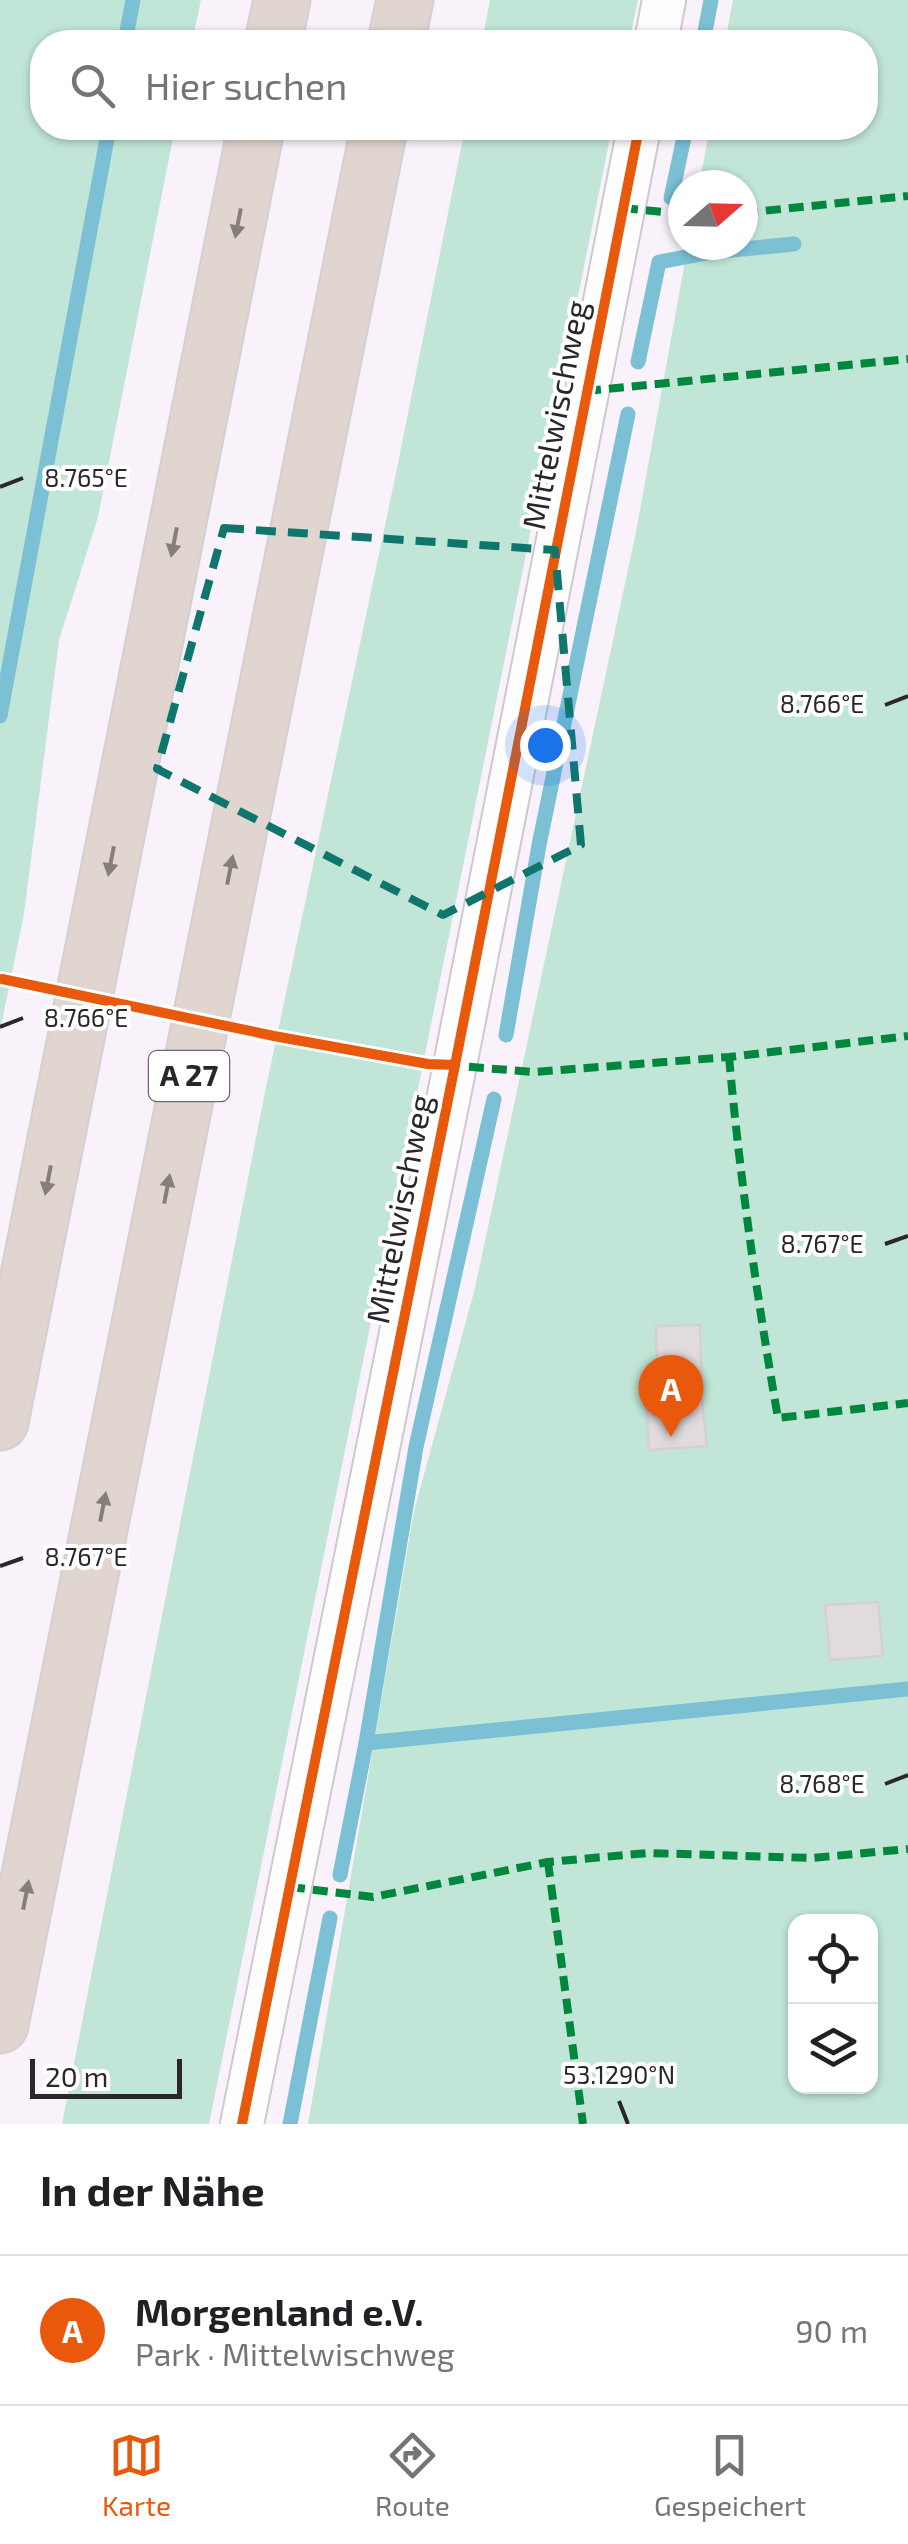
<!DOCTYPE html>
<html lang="de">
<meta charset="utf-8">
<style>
body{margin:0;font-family:"Exo 2",sans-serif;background:#f2f2f2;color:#202124}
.controls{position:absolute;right:30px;bottom:30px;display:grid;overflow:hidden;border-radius:20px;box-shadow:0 2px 8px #0004}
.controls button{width:90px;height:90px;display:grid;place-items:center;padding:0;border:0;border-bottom:2px solid #e0e0e0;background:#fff;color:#202124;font:50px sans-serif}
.compass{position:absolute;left:668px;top:170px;width:90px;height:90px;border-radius:50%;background:#fff;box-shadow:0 2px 8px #0004;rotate:70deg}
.scale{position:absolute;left:30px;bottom:25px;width:152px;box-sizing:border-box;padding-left:10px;border:5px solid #2b262b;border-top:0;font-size:28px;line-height:35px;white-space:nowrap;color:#2b262b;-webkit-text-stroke:8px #fff;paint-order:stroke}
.you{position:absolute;left:545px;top:745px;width:35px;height:35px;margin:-25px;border:8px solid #fff;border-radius:50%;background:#1a73e8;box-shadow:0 0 0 15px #1a73e833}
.badge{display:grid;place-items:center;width:65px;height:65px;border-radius:50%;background:#ea580c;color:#fff;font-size:32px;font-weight:700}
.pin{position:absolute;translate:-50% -82px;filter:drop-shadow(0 2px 5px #0008)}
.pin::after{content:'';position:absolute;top:52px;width:35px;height:30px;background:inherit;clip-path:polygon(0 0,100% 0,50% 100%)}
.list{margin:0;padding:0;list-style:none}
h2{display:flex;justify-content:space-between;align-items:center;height:130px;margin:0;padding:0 40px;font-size:42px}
h2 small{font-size:32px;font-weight:400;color:#757577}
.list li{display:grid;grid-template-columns:65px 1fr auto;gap:30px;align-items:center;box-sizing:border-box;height:150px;padding:0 40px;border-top:2px solid #e0e0e0}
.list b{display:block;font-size:38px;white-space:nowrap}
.list p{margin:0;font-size:32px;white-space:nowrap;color:#757577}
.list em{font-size:32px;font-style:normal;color:#757577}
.icon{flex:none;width:55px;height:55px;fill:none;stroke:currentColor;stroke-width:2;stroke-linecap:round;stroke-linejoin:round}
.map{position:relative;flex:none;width:908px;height:2124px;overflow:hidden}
.search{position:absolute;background:#fff;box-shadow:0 2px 8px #0004;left:30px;right:30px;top:30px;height:110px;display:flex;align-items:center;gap:25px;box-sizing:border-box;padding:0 35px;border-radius:40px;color:#757577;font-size:38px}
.sheet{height:280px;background:#fff}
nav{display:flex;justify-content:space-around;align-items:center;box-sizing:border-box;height:140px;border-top:2px solid #e0e0e0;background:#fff;font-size:28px;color:#757577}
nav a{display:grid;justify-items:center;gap:5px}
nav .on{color:#ea580c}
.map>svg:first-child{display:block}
</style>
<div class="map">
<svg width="908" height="2124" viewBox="0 0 908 2124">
<rect width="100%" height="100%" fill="#faf2fa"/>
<g fill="#c1e5d6" fill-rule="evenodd">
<path d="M0,0H201L192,42H42V128H175L98,517L59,640L24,914L0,1031Z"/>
<path d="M490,0H638L629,42H482Z"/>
<path d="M733,0H908V2124H308L414,1511L475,1288L636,532L688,245H743V185H699L710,128H866V42H725ZM796,1922H870V2086H796Z"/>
<path d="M465,128H612L209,2124H62L264,1097L394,483Z"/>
</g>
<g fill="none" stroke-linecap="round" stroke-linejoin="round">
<g stroke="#7bc0d5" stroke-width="15">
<path d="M125,42L133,0"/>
<path d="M703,42L711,0"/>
<path d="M671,198L686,128"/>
<path d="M638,362L659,262L712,252L794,244"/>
<path d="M0,716L109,128"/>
<path d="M506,1035L539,845L628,414"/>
<path d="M366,1743L908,1689"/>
<path d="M340,1875L366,1743L416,1447L494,1099"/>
<path d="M290,2124L330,1918"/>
</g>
</g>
<g fill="#e2dbdd" stroke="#d7d0d1" stroke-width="2.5">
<path d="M700,1325L702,1403L707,1446L649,1450L647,1407L658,1406L656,1326Z"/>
<path d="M878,1602L883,1656L830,1660L825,1605Z"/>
</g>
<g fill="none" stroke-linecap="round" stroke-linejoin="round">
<g stroke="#cfc9cf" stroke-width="46">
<g id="street">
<path d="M656,42L664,0"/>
<path d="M242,2124L455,1065L639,128"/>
</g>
</g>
<g stroke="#d3cfd3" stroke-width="59">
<g id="highway">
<path d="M273,42L282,0"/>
<path d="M396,42L405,0"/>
<path d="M0,1422L256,128"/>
<path d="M0,2025L379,128"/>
</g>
</g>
<use href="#street" stroke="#fefdfe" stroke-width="42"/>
<use href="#highway" stroke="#e0d5cf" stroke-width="55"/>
<g stroke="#00873e" stroke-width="8" stroke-dasharray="15 8" stroke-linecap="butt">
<path d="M623,208L683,214"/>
<path d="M743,213L908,196"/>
<path d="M586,391L908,359"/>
<path d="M729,1057C740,1178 757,1298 778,1418L908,1403"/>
<path d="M446,1065L534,1072L729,1057L908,1036"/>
<path d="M548,1862L583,2124"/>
<path d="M290,1887L373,1897L548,1862L648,1853L812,1858L908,1849"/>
</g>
<g stroke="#fff" stroke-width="16">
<g id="cycleway">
<path d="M2,979L274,1036L428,1064L455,1065"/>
<path d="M242,2124L455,1065L639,128"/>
</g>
</g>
<use href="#cycleway" stroke="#e8590c" stroke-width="10"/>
</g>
<defs><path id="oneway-solid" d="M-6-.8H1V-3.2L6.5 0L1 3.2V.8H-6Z" transform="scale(2.5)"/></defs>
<g fill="#867e7d">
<use href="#oneway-solid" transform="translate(238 223) rotate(101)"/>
<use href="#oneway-solid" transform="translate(174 542) rotate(101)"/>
<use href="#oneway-solid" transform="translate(111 861) rotate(101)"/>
<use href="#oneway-solid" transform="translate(230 870) rotate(-79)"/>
<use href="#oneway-solid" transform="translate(48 1180) rotate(101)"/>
<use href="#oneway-solid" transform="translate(167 1189) rotate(-79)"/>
<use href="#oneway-solid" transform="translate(103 1507) rotate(-79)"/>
<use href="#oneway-solid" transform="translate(26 1895) rotate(-79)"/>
</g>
<path fill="none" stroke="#0f766e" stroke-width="8" stroke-dasharray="20 12" stroke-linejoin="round" d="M224,528L555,550L581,845L443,915L157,769Z"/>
<path fill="none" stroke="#2b262b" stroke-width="4" d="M0,487L23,478M885,705L908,696M0,1027L23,1018M885,1244L908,1236M0,1566L23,1558M885,1784L908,1775M619,2101L628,2124"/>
<g text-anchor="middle" stroke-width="8" stroke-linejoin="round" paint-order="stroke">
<rect fill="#fff" stroke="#6b676b" stroke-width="2.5" x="149" y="1051" width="80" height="50" rx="8"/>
<g font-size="30" font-weight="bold" fill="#2b262b">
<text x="189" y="1086">A 27</text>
</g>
<g font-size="32" fill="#2b262b" stroke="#fff">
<text transform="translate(556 415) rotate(-79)" y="11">Mittelwischweg</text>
<text transform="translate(400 1209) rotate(-79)" y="11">Mittelwischweg</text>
</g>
</g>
<g font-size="25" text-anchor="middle" fill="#2b262b" stroke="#fff" stroke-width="8" stroke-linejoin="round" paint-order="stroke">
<text x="86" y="487">8.765°E</text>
<text x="822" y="713">8.766°E</text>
<text x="86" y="1027">8.766°E</text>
<text x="822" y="1253">8.767°E</text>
<text x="86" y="1566">8.767°E</text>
<text x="822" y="1793">8.768°E</text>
<text x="619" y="2084">53.1290°N</text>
</g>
</svg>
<div class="controls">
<button><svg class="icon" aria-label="locate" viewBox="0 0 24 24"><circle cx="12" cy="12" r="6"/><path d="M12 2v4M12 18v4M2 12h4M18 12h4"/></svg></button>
<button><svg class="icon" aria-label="layers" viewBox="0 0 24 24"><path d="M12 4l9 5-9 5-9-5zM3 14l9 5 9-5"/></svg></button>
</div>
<svg class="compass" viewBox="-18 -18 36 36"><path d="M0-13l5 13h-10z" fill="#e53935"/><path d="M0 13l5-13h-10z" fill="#757577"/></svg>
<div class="scale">20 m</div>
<div class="you"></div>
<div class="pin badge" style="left:671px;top:1437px">A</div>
<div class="search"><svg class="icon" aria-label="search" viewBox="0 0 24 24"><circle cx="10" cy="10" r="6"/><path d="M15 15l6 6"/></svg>Hier suchen</div>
</div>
<section class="sheet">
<h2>In der Nähe<small></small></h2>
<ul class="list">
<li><span class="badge">A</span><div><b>Morgenland e.V.</b><p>Park · Mittelwischweg</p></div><em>90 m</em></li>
</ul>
</section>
<nav>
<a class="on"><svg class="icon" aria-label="map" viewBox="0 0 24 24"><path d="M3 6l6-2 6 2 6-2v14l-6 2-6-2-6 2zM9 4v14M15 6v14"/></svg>Karte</a>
<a><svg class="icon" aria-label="directions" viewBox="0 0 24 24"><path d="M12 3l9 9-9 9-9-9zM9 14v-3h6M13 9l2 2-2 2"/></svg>Route</a>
<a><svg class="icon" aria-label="saved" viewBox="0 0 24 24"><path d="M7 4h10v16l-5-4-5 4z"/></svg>Gespeichert</a>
</nav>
